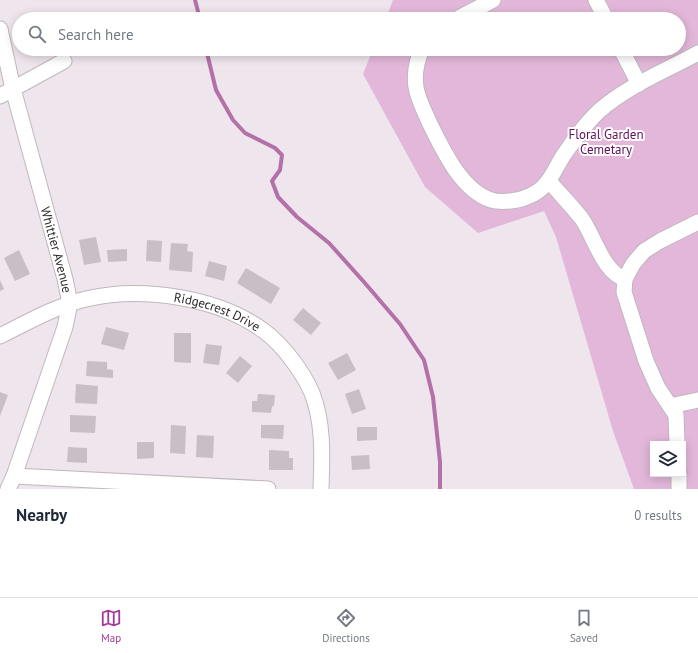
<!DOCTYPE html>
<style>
body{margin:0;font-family:"PT Sans",sans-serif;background:#f6f6f7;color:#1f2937}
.controls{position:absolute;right:12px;bottom:12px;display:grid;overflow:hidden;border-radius:0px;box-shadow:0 2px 10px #0003}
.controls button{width:36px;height:36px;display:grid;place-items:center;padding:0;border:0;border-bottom:1px solid #e0e1e3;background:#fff;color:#1f2937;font:20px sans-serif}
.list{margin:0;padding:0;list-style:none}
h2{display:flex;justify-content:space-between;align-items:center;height:52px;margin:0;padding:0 16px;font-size:17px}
h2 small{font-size:13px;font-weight:400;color:#747a83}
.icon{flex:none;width:22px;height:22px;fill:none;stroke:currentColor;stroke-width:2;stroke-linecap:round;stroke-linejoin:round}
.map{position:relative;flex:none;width:698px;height:489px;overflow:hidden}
.search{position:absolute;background:#fff;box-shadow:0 2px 10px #0003;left:12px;right:12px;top:12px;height:44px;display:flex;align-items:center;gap:10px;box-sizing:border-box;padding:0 14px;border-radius:22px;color:#747a83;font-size:15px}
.sheet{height:108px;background:#fff}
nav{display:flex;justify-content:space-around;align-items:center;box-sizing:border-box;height:56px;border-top:1px solid #e0e1e3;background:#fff;font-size:11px;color:#747a83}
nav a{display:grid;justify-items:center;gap:2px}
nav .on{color:#a73a99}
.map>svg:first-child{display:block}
</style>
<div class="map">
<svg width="698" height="489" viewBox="0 0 698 489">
<rect width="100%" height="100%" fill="#efe5ed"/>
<path fill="#e3b7da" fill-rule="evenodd" d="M393,0H698V489H634L613,431L556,237L544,211L478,233L425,187L363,74L373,49H679V19H386ZM653,444H683V474H653Z"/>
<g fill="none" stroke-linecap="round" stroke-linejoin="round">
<g stroke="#b471a9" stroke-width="4">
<path d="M195,0L200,19"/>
<path d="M206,49L216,90L233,120L245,133L275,148L282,155L280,170L272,181L278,197L297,217L329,243L364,282L400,324L424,360L433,397L440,462V489"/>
</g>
</g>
<g fill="#c8bec6">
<path d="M96,237L101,262L84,265L79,240Z"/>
<path d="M147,240L162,241L161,262L146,261Z"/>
<path d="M171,243L188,244L187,251L193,252L192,272L169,270Z"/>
<path d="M127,249V261L108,262L107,250Z"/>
<path d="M19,250L30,274L15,281L4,258Z"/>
<path d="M209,261L227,266L224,281L205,276Z"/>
<path d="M246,268L280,288L271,304L237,283Z"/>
<path d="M0,280L4,289L0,291Z"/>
<path d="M303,308L321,323L311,335L293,320Z"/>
<path d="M106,327L129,333L124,350L101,344Z"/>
<path d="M174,333H191V363L174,362Z"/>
<path d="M206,344L222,346L219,365L203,363Z"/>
<path d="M347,353L356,370L338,380L328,363Z"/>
<path d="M240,356L252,366L238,383L226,373Z"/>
<path d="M87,361L107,362V369L113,370V378L86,376Z"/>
<path d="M76,384L98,386L97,404L75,403Z"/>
<path d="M359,389L366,409L352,414L345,394Z"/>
<path d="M0,392L8,395L0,416Z"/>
<path d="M258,394L275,395L274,406H272L271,413L252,412V401H257Z"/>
<path d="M70,415L96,416L95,433L70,432Z"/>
<path d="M171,425L186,426L185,454L170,453Z"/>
<path d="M261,425H284L283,439L261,438Z"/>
<path d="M357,427H377V440L357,441Z"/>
<path d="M197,435L214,436L213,458L196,457Z"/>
<path d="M137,442H154V458L137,459Z"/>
<path d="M68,447L87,448V463L67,462Z"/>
<path d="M269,450L289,451V458H293V470H269Z"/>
<path d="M369,455L370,469L352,470L351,456Z"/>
</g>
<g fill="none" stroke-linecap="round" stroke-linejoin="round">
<g stroke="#c0b7be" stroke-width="17">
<g id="minor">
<path d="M596,0L606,19"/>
<path d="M457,19L493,0"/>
<path id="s1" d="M0,29L13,89L65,279L70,303L65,327L14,476L8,489"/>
<path d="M422,49C416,62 414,73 416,87C418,100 425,112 430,124C443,150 461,190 491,200C502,203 519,201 529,196C548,189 553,172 563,156C574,140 585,124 599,111C627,86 665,71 698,53"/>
<path d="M621,49L639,84"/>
<path d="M0,96L64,61"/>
<path d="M549,181C560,194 572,206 582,219C595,238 603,272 625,279"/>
<path id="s2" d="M0,336C28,322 56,306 86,299C142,286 218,297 264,331C283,345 303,372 312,393C324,424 322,457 321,489"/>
<path d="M670,406L698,400"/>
<path d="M677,444L676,415L658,388L646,361L624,292L625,279L633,264L644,251L660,241L698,222"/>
<path d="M679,474V489"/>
<path d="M14,476L268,489"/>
</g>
</g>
<use href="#minor" stroke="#fff" stroke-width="15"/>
</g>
<g text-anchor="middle" stroke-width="4" stroke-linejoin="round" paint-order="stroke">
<g font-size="13" fill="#610e59" stroke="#fff">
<text x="606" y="139">Floral Garden<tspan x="606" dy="15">Cemetary</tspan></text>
</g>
<g font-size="13" fill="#2d292c" stroke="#fff">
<text dy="5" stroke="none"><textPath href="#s1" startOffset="228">Whittier Avenue</textPath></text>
<text dy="5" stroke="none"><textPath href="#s2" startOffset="228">Ridgecrest Drive</textPath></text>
</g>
</g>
</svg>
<div class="controls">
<button><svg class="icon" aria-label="layers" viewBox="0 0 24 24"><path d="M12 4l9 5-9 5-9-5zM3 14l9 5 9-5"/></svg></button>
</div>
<div class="search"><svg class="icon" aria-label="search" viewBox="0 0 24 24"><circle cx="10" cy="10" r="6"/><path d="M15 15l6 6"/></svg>Search here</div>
</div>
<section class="sheet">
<h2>Nearby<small>0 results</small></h2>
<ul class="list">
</ul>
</section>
<nav>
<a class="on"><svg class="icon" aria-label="map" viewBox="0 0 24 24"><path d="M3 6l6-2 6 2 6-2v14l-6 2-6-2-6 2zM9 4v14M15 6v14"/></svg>Map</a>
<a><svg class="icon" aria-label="directions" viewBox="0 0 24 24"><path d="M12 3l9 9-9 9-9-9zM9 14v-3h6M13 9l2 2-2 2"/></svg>Directions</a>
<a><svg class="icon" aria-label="saved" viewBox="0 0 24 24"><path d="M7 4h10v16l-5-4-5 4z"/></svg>Saved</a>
</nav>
